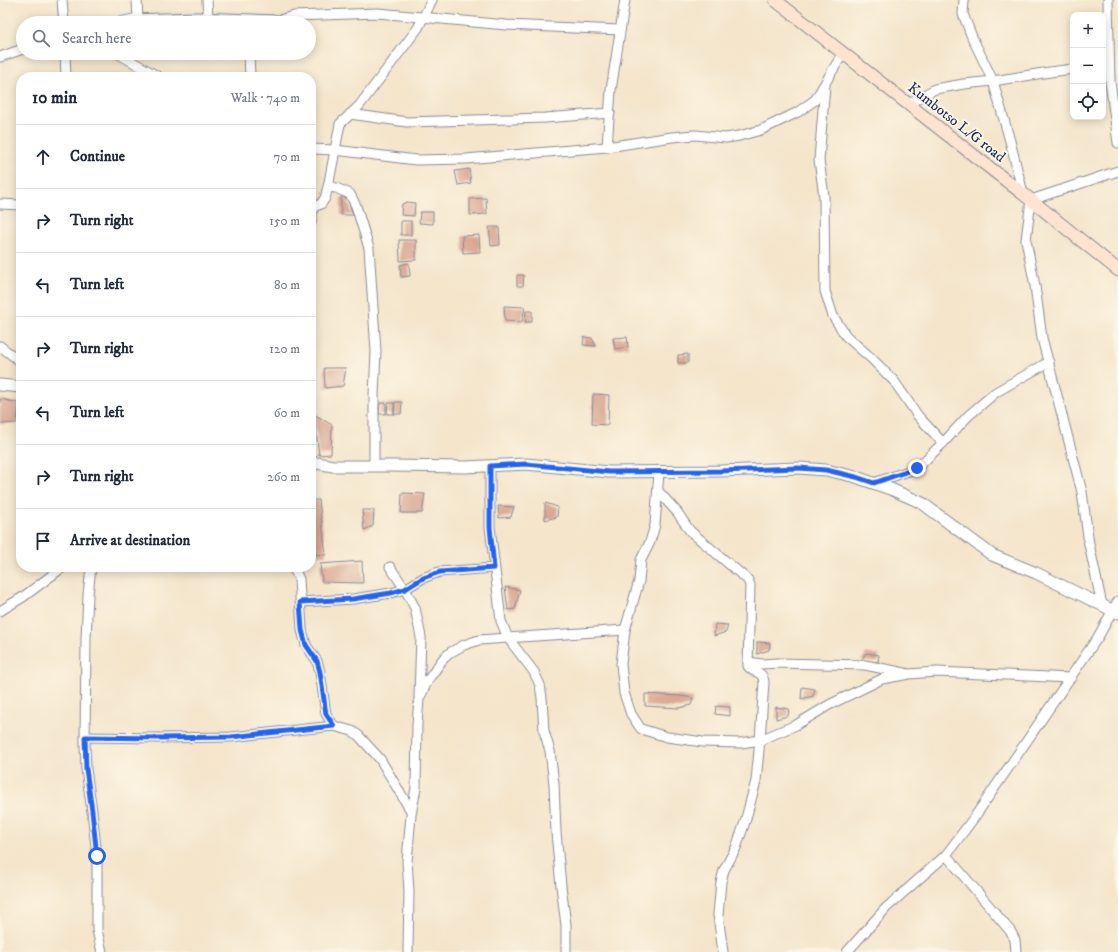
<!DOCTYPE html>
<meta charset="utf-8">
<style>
body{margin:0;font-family:"IM FELL DW Pica",serif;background:#f2f2f3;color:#1f2937}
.controls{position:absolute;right:12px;top:12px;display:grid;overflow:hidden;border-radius:8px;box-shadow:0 2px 10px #0003}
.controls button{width:36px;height:36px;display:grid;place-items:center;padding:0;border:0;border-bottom:1px solid #e0e1e3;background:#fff;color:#1f2937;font:20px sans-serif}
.stop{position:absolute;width:12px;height:12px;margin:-9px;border:3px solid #2563eb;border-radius:50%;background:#fff}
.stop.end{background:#2563eb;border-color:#fff;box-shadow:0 1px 4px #0008}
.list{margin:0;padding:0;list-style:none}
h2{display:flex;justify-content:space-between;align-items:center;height:52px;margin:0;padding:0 16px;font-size:17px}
h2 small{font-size:13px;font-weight:400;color:#747a83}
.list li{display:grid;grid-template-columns:26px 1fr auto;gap:12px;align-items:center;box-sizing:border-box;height:64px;padding:0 16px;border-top:1px solid #e0e1e3}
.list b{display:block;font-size:15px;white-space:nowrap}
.list em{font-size:13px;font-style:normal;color:#747a83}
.icon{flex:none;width:22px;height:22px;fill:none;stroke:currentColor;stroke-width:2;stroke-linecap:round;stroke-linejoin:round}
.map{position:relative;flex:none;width:1118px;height:952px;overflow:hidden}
.search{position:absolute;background:#fff;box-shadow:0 2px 10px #0003;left:16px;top:16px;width:300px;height:44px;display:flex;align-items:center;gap:10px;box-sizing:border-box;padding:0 14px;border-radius:22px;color:#747a83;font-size:15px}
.panel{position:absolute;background:#fff;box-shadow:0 2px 10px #0003;left:16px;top:72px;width:300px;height:500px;border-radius:16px}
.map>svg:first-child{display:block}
</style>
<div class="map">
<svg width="1118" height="952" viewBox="0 0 1118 952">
<rect width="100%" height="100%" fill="#fcf5e5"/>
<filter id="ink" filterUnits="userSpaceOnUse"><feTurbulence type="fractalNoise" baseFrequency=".025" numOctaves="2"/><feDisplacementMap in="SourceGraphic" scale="8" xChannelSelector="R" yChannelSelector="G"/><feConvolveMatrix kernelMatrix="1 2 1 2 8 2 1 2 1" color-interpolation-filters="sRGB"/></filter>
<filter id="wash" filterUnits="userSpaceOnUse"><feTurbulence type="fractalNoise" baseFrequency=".012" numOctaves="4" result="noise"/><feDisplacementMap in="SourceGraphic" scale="16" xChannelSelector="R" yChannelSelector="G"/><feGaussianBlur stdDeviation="0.9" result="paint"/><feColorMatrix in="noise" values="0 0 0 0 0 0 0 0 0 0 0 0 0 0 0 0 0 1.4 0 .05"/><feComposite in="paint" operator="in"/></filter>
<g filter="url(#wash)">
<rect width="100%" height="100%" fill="#f4e5cb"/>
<g id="blocks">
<g fill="#d8a491">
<path d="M469,169L471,183L458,185L455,171Z"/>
<path d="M341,197L348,200L353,215H341Z"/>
<path d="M486,198L487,214L470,215V199Z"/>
<path d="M407,202L415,203L414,216L401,215L402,204Z"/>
<path d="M420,212H433V224L419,223Z"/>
<rect x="401" y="221" width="10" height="14"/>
<path d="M489,227H499L500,245L491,246Z"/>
<path d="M479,235L480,252L463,253L462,236Z"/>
<path d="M399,240H416V260L400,261Z"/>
<path d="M409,263L410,276L401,277L400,265Z"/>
<path d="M517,275H524L523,286H517Z"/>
<path d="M504,306L525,307L522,322L505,321Z"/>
<path d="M526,311H532V322H525Z"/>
<path d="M584,337L592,338L596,346L583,345Z"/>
<path d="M627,337L628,347L615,349L613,338Z"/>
<path d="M688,354V363H678V355Z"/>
<path d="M324,368H346L343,386L325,388Z"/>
<path d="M593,394L609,395L608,425L592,424Z"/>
<path d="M0,399L19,403L17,423L0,424Z"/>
<path d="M395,402H402L401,414H394Z"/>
<path d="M380,403H386V414H379Z"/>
<path d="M388,403H394V414H387Z"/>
<path d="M314,414L332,425L331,454L319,455Z"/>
<path d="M402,493L425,494L422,513H401Z"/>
<path d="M311,500H319L326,555L311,554Z"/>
<path d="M545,503L558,507L557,517L545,520Z"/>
<path d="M498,506L514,507L511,517L499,518Z"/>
<path d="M362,510H374L373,526L364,530Z"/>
<path d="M362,561L363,583L322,582L320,564Z"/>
<path d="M505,587L520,590L515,609L508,610Z"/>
<path d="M715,624L728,625L726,632L714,636Z"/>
<path d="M757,642L770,643L769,650L757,654Z"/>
<path d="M866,653L879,655L878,662L861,661Z"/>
<path d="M802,687L815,689L813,696L801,699Z"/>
<path d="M645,694L680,696L693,698L691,705L679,708L645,706Z"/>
<path d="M716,706L730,707V716L715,714Z"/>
<path d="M776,707L789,709L788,716L776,719Z"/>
</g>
</g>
</g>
<g filter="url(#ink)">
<use href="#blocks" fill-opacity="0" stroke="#888a94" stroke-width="1"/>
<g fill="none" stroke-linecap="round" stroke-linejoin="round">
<g stroke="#888a94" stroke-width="11">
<g id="minor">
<path d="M62,0L64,23"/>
<path d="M137,0L138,19"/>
<path d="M207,0L208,17"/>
<path d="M964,0L963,14L972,37L993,81L1010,141L1023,193"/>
<path d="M1108,0L1110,81L1118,143"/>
<path d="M116,23L133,19L197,17L279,20L294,16L378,13L506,25L620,30"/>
<path d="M65,53L66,77"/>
<path d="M117,53L159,77"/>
<path d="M249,53L250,77"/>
<path d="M0,57L23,49"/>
<path d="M825,85L819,160L824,196L825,291L833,316L846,336L871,358L894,381L918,416L943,443"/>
<path d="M908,104L935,89L964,84L993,81L1050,72L1073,69"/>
<path d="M350,114L407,122L545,118L610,113"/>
<path d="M607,147L611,90L625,0"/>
<path d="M311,149L335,150L416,160L466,159L607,147L672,137L695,135L726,138L739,136L761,130L798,112L815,100L843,53"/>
<path d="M328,187L336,188L350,194L356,206L369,248L376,351L374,395V466"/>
<path d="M0,204L21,205"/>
<path d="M311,207H313L321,204L325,198L328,187L340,124L359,106L418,28L432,0"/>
<path d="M311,223L313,207"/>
<path d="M0,346L21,362"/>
<path d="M490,466V527L501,621L508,638L534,672L540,685L542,698L544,731L550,751L554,784L556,832L561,886L566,925V952"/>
<path d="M659,472L655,525L650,542L641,560L639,581L625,630L621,664L624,693L631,714L641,729L667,737L703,742L741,743L760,740L796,725L829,705L882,679L909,674L936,672L1071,678"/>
<path d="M874,483L917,468L943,443L968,416L996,392L1049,362"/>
<path d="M658,491L677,512L690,531L748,580L750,585L748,666C755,675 762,669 764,682L760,740L756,781L745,822L736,848L724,870L721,882L718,915L723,952"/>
<path d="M91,567L88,595L86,638L85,745L86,769L92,811L97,856V930L102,952"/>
<path d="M293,567L299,579L302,630L306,645L317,661L320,672L326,714L334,726L352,731L358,735L380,759L411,811"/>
<path d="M390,567L405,589L415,608L421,637L419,696"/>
<path d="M300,602L353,599L391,593L405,589L423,578L439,572L494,568"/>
<path d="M1102,605L1089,544L1082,492L1042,338L1035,286L1026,240L1031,200L1118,171"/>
<path d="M0,611L23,597L63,567"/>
<path d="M748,662L762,664L778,663L865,665L905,673"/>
<path d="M85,737L159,738L231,737L334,726"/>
<path d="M946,855L1011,932L1015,940L1016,952"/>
<path d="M408,952L409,891L407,861L411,815L416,788L417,725L419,699L428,680L443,659L451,652L464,645L479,640L625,630"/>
<path d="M847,952L886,908L946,855L976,815L1098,637L1118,601"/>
</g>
</g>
<g stroke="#888a94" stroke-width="13">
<g id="tertiary">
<path d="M0,385L21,387"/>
<path d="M311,462L333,466H391L465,467L526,464L609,472L720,471L799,468L826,470L856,477L893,490L922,503L992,555L1036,573L1118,613"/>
</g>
</g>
<g stroke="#888a94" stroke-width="14">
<path id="secondary" d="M775,0L1031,200L1118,270"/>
</g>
<use href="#minor" stroke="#fff" stroke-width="9"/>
<use href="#tertiary" stroke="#fff" stroke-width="11"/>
<use href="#secondary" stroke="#fde4d0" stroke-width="12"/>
</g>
</g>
<g fill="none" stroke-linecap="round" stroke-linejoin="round" filter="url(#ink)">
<path stroke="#2563eb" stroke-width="5" d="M97,856L92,811L86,769L85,737L159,738L231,737L334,726L326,714L320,672L317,661L306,645L302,630L300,602L353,599L391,593L405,589L423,578L440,572L494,568L490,527V466L526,464L609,472L720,471L799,468L826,470L856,477L874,483L917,468"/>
</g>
<g text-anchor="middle" stroke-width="4" stroke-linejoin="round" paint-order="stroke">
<g font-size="15" fill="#1b2f5e" stroke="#fcf5e5">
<text transform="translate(957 122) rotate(38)" y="5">Kumbotso L/G road</text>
</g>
</g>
</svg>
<div class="controls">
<button>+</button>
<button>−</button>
<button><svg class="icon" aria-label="locate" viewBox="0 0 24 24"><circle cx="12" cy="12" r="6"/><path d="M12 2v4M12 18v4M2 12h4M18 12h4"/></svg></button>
</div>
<div class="stop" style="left:97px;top:856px"></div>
<div class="stop end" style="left:917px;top:468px"></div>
<div class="search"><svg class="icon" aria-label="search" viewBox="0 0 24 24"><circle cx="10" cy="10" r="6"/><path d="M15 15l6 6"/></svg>Search here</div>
<section class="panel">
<h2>10 min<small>Walk · 740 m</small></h2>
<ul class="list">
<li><svg class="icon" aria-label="ahead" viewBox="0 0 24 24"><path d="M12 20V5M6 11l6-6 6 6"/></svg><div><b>Continue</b></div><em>70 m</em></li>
<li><svg class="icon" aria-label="right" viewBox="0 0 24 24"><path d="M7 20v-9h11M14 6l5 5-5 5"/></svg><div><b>Turn right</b></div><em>150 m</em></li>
<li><svg class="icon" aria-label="left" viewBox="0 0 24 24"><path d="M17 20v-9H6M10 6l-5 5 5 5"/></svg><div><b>Turn left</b></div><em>80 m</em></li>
<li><svg class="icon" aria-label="right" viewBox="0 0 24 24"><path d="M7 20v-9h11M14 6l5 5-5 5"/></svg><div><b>Turn right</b></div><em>120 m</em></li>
<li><svg class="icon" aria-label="left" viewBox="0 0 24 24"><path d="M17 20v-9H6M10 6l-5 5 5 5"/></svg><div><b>Turn left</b></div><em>60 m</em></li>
<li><svg class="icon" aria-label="right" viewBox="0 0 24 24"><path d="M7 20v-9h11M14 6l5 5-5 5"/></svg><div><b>Turn right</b></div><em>260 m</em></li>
<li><svg class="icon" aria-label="arrive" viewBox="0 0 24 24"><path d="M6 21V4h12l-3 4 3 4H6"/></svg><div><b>Arrive at destination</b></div></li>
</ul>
</section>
</div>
